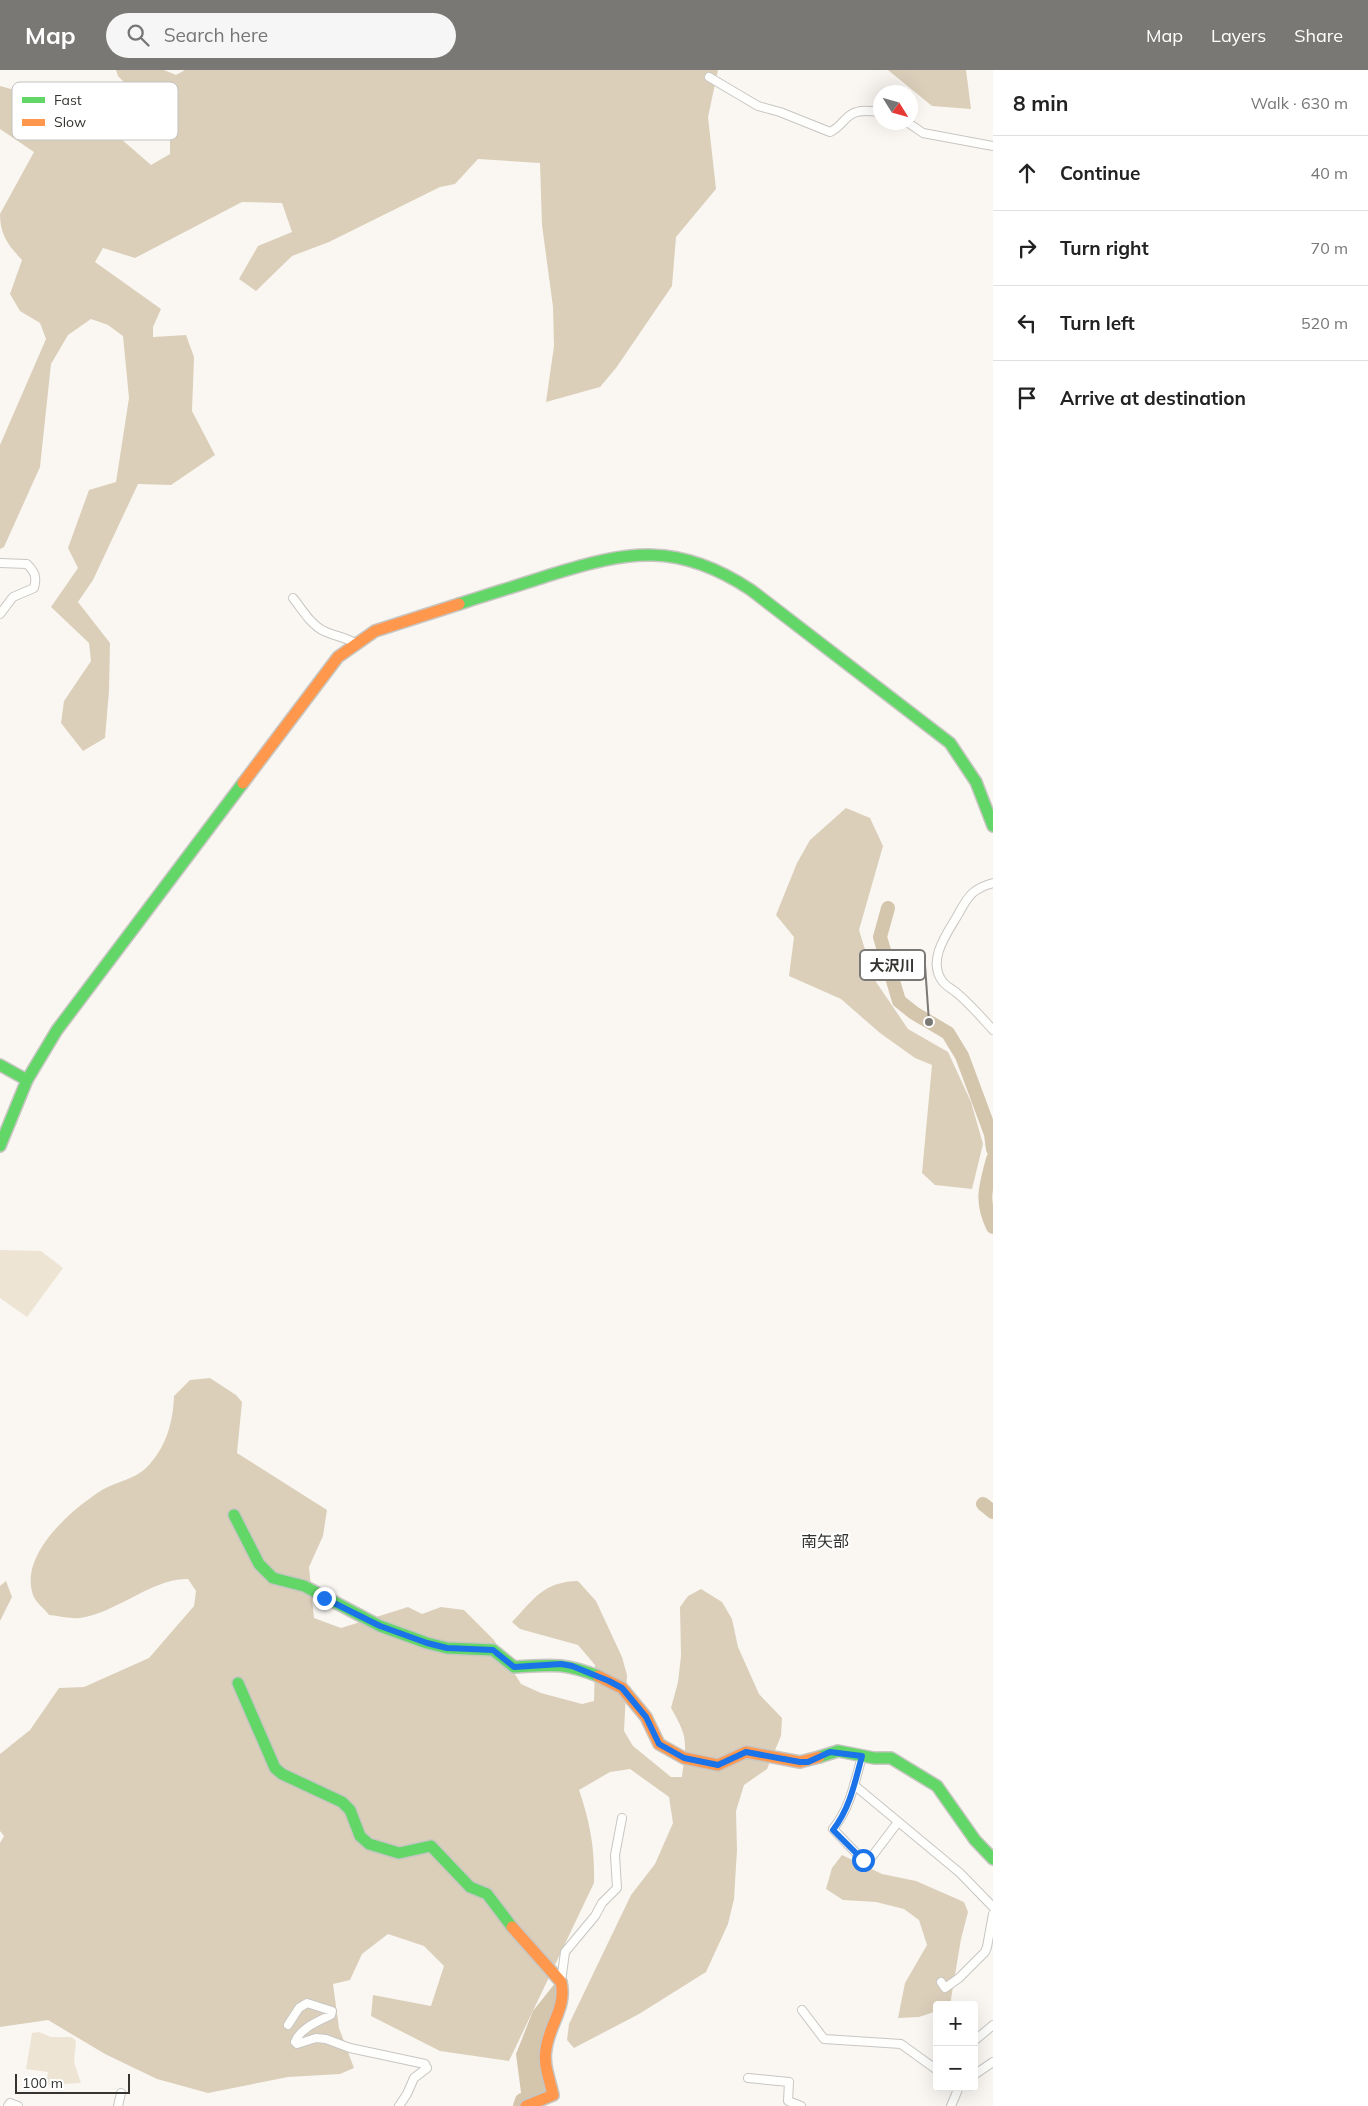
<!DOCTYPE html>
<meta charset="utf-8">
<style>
body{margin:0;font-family:Mulish,"Noto Sans JP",sans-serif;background:#f6f6f6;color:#222}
.controls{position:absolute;right:15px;bottom:15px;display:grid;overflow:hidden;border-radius:5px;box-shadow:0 5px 20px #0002}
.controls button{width:45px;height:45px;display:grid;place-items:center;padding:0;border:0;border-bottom:1px solid #e0e0e0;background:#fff;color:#222;font:25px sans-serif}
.compass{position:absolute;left:873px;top:15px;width:45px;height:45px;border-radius:50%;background:#fff;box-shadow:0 5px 20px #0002;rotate:127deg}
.scale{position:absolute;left:15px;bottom:12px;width:115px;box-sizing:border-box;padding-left:5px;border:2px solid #353430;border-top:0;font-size:14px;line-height:18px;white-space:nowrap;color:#353430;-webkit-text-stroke:4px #fff;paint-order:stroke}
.stop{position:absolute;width:15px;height:15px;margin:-11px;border:4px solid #1a73e8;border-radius:50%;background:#fff}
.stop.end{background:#1a73e8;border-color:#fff;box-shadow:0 1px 5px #0008}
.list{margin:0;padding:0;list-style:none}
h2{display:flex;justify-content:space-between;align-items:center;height:65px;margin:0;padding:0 20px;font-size:21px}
h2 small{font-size:16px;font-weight:400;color:#767676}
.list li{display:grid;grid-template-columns:32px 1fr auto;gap:15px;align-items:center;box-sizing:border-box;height:75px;padding:0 20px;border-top:1px solid #e0e0e0}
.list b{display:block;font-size:19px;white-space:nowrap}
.list em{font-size:16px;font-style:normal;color:#767676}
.icon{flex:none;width:28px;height:28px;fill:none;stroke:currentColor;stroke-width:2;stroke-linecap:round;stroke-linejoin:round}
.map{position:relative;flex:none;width:993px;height:2036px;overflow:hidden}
header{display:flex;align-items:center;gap:30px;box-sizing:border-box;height:70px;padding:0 25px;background:#7a7874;color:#fff}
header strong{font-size:24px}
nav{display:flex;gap:28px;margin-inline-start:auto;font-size:18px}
.search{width:350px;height:45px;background:#f6f6f6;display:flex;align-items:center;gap:12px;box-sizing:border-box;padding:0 18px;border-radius:28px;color:#767676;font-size:19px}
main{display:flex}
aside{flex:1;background:#fff}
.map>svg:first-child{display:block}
</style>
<header>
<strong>Map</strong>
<div class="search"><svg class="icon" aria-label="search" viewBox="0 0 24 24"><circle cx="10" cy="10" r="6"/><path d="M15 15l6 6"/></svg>Search here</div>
<nav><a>Map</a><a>Layers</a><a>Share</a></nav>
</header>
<main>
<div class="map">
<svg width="993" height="2036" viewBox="0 0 993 2036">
<rect width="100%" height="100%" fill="#faf7f2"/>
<g fill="#ede4d4">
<path d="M0,1180L41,1181L63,1198L27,1247L0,1228Z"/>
<path d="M39,1962L51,1967H72L76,1971L74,1992L81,2013L46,2015L48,2002L26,1999L32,1963Z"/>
</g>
<g fill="#dbcfba">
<path d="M116,0H164L176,5L185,0H718L708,47L716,119L676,167L672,216L616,298L600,317L546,332L554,276L553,237L542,155L540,93L478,89L455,114L440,117L329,172L292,186L256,221L239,209L258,176L292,162L282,133L242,132L135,188L103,178L95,192L161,239L153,257V267L186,265L194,287L192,341L215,385L171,415L138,414L93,510L78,532L110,573L109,621L105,668L83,681L61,653L64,631L91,591L89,573L51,537L78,498L68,478L89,420L116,412L129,328L123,266L108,255L91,249L68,265L51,294L40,397L4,477L0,479V375L46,269L40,253L20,241L10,224L22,190C8,175 0,165 0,144L34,82L0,59V16L88,40L151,95L170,84V55L167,38L146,35L118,6Z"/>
<path d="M888,0H966L971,39L932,36Z"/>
<path d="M846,738L870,748L883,776L859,860L874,909L908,959L948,982L971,1032L983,1074L972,1119L935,1115L922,1103L932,995L915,988L880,963L841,929L789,906L794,867L776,845L797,793L810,770Z"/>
<path d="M210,1308L236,1325L242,1332L237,1383L327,1440L323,1466L309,1497L314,1548L341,1558L408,1537L422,1544L441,1537L464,1540L494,1570L521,1614L541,1623L582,1634L594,1631L595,1595L578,1575L520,1559L512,1552C534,1529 543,1512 578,1511L596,1531L622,1587L627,1605L624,1661L633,1676L671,1707H682C686,1672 689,1669 671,1638L678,1612L681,1586L680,1537L688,1526L701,1519L722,1532L732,1549L738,1577L759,1624L782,1648L781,1666L767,1699L744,1715L736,1741L737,1780L734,1829L728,1854L706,1902L639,1944L574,1978L567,1970L569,1954L631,1825L655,1794L673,1753L669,1727L630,1699L610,1702L579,1720C590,1752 595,1779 594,1813L509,1991L440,1981L371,1946L373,1925L431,1936L444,1896L424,1876L388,1864L362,1884L350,1910L333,1914L339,1958L354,1998L340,2004L288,2007L208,2023L157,2009L105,1984L48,1950L0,1957V1773L4,1766L0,1761V1684L30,1660L59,1618L84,1617L149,1588L194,1536L196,1521L188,1509C155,1507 116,1543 80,1548C71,1549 59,1546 49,1545C45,1539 35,1532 33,1525C19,1484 72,1439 102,1420C115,1412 135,1409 146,1398C166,1378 173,1353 174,1326L190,1310Z"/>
<path d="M6,1511L12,1527L0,1551V1516Z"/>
<path d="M842,1785L882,1804L916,1811L964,1832L968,1842L961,1869L950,1935H937V1941L919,1947L898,1948L905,1913L927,1875L919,1850L904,1839L876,1832L843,1830L826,1819L832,1798Z"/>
</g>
<path fill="#d4c5ad" d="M556,1912L563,1921L543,1986L552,2024L522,2030L516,1984L533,1941Z"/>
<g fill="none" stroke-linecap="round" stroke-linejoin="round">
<g stroke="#d4c5ad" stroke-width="14">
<path d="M888,838L880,867L899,931L914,943L948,963L962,986L991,1064L993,1079"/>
<path d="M993,1089C986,1117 980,1129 993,1157"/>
<path d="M983,1434L993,1442"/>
<path d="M520,2036L522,2030"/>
</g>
<g stroke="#c8c6c2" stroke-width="10">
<g id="street">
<path d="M709,7L758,36L780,42L830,62C841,57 843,49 852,44C860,39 872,41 881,42"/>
<path d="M907,52L923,63L993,76"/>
<path d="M0,493L27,494C35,502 37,507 34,518L13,527L0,544"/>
<path d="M293,528C302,539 311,555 324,561C334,566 345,567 355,573"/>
<path d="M993,813C970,819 967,829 956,848C945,866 927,892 943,912C947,917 954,920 958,924C971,935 982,948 993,960"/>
<path d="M862,1686C855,1712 850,1738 833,1759L863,1790L870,1789L898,1752"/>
<path d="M854,1715L960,1803L993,1837"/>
<path d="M561,1912L565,1882L595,1846L602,1833L617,1818L615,1785L622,1748"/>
<path d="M941,1912L945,1918L959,1908L985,1882L987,1877L993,1844"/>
<path d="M802,1940L824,1969L901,1974L937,2000"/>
<path d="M288,1955L299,1938L307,1933L332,1941L331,1945C319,1951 300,1958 295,1972L297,1974L316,1968L326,1969L350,1978L425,1994L427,1998L414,2008L407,2024L399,2036"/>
<path d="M974,1971L993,1955"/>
<path d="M974,2005L993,1992"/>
<path d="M748,2008L789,2012L788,2031L801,2036"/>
<path d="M8,2036L10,2033L18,2036"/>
<path d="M118,2036L121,2023"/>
<path d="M951,2036L959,2017"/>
</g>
</g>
<g stroke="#c8c6c2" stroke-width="14">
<g id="fast">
<path d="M459,534C489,524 520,515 550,505C629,480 679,472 751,520L950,673L976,712L993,756"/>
<path d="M0,995L27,1010L0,1076"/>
<path d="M27,1010L57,960L243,713"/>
<path d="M234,1445L259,1494L273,1508L304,1516L380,1556L427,1573L447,1578L493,1580L514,1597C551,1595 562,1592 598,1606"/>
<path d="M238,1613L275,1698L282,1704L342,1732L350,1740L360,1766L369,1774L399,1783L431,1776L470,1817L487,1824L512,1857"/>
<path d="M819,1687L838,1681L874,1688H891L937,1716L975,1770L993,1789"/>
</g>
</g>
<g stroke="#c8c6c2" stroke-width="14">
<g id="slow">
<path d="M243,713L338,587L375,561L459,534"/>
<path d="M598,1606L622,1618L646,1647L659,1674L684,1688L718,1695L746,1682L800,1692L819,1687"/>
<path d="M512,1857L561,1912C567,1937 549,1955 546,1979C543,1995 550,2010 553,2025L526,2036"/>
</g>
</g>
<use href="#street" stroke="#fefefd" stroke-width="8"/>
<use href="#fast" stroke="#63d668" stroke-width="11"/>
<use href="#slow" stroke="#ff974d" stroke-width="11"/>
</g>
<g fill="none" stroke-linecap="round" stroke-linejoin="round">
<path stroke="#1a73e8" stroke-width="6" d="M324,1528L380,1556L427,1573L447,1578L493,1580L514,1597L561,1594L572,1596L609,1611L622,1618L646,1647L659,1674L684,1688L718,1695L746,1682L800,1692H808L830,1682L862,1686C855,1712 850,1738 833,1760L863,1790"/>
</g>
<g text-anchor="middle" stroke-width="4" stroke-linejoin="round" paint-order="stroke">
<g font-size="16" fill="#353430" stroke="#fff">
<text x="825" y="1477">南矢部</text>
</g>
</g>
<rect x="12" y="12" width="166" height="58" rx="8" fill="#fff" stroke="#c2c2c1" stroke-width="1"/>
<rect x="22" y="27" width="23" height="6" fill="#63d668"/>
<rect x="22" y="49" width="23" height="7" fill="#ff974d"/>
<g font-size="14" fill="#353430">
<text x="54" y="35">Fast</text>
<text x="54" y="57">Slow</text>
</g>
<path fill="none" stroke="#7a7874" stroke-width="2" d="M929 952L925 895"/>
<circle fill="#7a7874" stroke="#fff" stroke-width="2" cx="929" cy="952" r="5"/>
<rect fill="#fff" stroke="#7a7874" stroke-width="2" x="860" y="880" width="65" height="30" rx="5"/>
<g font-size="15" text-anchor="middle" font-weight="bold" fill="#353430">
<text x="892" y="901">大沢川</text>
</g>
</svg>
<div class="controls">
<button>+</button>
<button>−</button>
</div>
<svg class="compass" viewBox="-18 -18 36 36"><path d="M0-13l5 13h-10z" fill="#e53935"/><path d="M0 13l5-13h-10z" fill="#767676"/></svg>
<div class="scale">100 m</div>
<div class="stop" style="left:863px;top:1790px"></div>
<div class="stop end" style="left:324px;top:1528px"></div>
</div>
<aside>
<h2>8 min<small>Walk · 630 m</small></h2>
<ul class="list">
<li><svg class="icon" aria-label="ahead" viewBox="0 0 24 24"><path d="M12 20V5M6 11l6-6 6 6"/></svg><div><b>Continue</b></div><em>40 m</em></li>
<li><svg class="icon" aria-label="right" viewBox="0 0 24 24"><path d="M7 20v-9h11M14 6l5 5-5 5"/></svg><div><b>Turn right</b></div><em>70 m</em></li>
<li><svg class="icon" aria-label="left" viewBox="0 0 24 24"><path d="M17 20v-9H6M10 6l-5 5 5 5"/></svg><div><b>Turn left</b></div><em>520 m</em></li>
<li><svg class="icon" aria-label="arrive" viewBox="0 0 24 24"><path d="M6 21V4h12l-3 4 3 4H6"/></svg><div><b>Arrive at destination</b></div></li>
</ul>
</aside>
</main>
